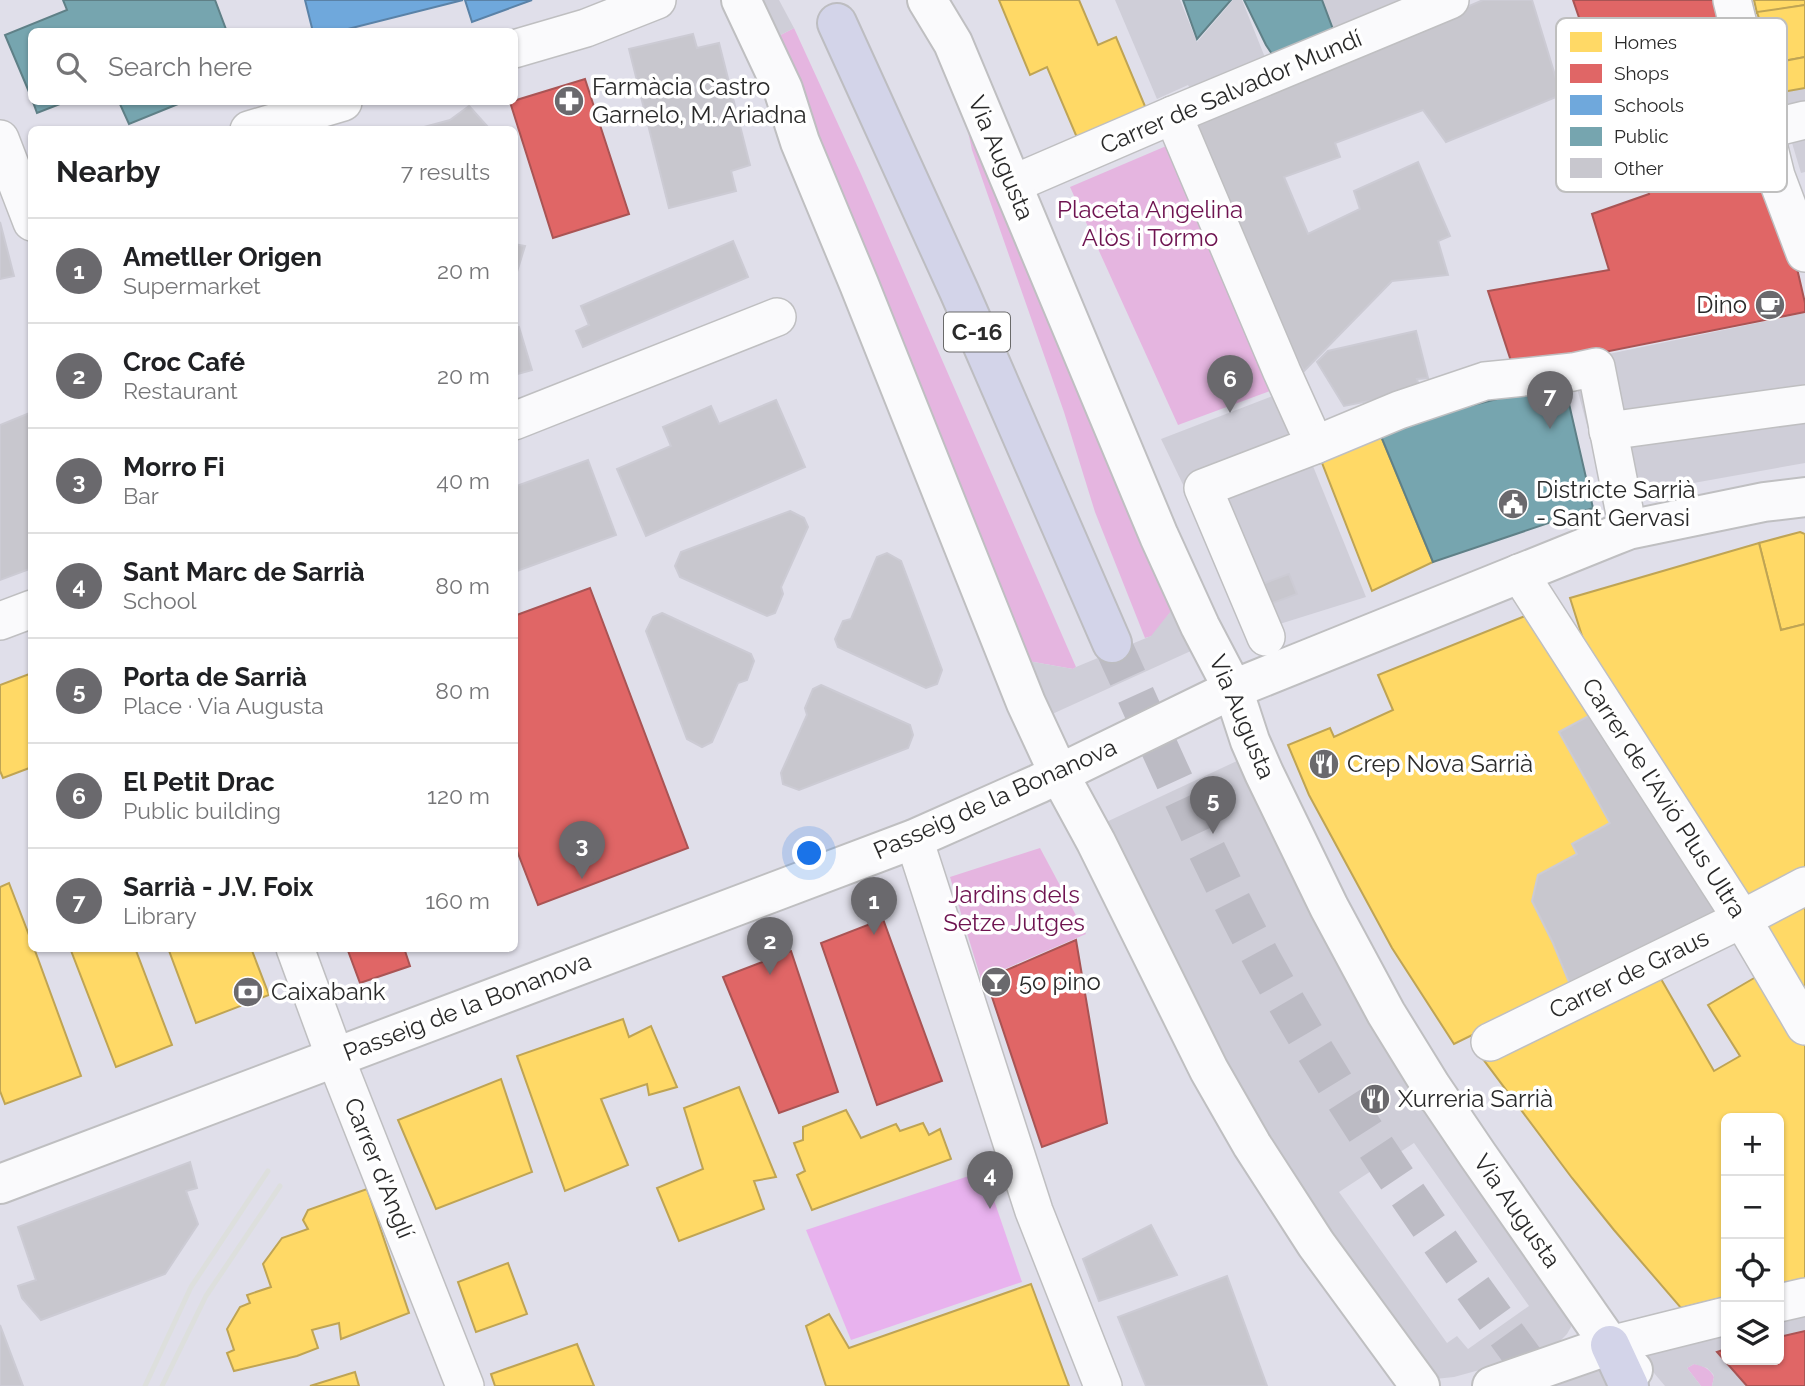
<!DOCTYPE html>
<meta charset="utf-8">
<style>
body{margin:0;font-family:Raleway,sans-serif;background:#f6f6f6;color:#202124}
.controls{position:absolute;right:21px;bottom:21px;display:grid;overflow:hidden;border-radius:10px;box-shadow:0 2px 5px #0004}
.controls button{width:63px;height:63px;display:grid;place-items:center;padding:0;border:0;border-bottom:2px solid #e0e0e0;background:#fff;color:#202124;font:35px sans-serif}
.you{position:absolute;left:810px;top:854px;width:24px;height:24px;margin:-18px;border:5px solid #fff;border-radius:50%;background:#1a73e8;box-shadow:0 0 0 10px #1a73e833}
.badge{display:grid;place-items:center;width:46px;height:46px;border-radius:50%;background:#6a696d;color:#fff;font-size:23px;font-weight:700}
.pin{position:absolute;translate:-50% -58px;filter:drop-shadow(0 2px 4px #0008)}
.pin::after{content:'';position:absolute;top:37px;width:24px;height:21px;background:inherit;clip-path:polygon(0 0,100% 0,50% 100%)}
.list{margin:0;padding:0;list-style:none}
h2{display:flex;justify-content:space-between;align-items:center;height:91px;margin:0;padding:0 28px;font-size:30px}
h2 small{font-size:23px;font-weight:400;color:#757577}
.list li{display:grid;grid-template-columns:46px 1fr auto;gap:21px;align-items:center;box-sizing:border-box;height:105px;padding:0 28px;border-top:2px solid #e0e0e0}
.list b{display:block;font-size:26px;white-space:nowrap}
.list p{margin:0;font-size:23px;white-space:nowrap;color:#757577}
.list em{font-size:23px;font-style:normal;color:#757577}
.icon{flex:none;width:38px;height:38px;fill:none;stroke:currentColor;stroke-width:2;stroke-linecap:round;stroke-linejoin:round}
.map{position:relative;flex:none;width:1805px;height:1386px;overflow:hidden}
.search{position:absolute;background:#fff;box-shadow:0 2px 5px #0004;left:28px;top:28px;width:490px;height:77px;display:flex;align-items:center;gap:18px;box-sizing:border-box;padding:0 24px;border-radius:10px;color:#757577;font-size:26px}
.panel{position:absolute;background:#fff;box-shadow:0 2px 5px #0004;left:28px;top:126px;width:490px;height:826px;border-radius:10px}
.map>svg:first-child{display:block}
</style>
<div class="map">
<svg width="1805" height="1386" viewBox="0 0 1805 1386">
<rect width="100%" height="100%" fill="#e0dfea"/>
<g fill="#e5b5e0">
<path d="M794,28L861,174L1076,667L1073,669L1028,661L943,440L769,41Z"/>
<path d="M957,81L1175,606L1152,636L1145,638L1095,512L1064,412L972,150Z"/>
<path d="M1178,141L1281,387L1178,425L1070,187Z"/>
<path d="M1040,848L1086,934L981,979L950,877Z"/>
<path d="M1694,1364C1703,1365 1710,1369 1714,1377L1712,1386H1701L1687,1368Z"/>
</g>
<path fill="#e8b2ee" d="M984,1171L1022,1282L851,1340L806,1230Z"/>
<g fill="#cfced8" fill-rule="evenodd">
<path d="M753,0H779L794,28L769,41Z"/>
<path d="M1115,0H1180L1197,42L1233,0H1242L1270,70L1197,101L1188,85L1157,99Z"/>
<path d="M1322,0H1411L1334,32Z"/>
<path d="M1805,88V172L1801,173L1777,93Z"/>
<path d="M1805,313V463L1621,496L1607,500L1570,362Z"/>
<path d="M1283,392L1366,597L1254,632L1161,439Z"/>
<path d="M1175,606L1193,650L1050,715L1028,661L1073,669L1076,667L1151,636Z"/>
<path d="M1239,760L1570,1317L1571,1327L1567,1334L1558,1343L1527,1357L1454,1377L1435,1379L1421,1371L1240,1096L1102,824ZM1414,1143L1529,1306L1468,1349L1457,1336L1447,1343L1339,1192Z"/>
<path d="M1805,1302V1331L1779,1337V1308Z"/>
<path d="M1726,1321V1349L1718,1352L1747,1386H1712L1714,1377L1713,1374L1707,1368L1694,1364L1687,1368L1701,1386H1665L1638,1354Z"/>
<path d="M1600,1363L1614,1386H1524Z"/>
</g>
<g fill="#ffd966" stroke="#bfa454" stroke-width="2">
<path d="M999,0H1079L1098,45L1116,37L1147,111L1078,140L1047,67L1030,75Z"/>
<path d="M1754,0H1805V5L1757,13Z"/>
<path d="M1805,5V57L1773,63L1757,12Z"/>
<path d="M1805,57V88L1777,93L1768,64Z"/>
<path d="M1378,429L1433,562L1372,591L1317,450Z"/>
<path d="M1800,532L1805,534V624L1781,630L1759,543Z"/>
<path d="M1759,543L1781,630L1805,624V870L1746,902L1584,642L1570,598Z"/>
<path d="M1535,612L1719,914L1454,1044L1392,948L1309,795L1288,745L1330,728L1334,737L1393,710L1378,675Z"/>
<path d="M32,673V767L3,778L0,771V685Z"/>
<path d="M9,883L32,943V948H34L81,1076L5,1104L0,1091V887Z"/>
<path d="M1805,896V999L1757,921Z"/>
<path d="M70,948H135L172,1045L116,1067Z"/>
<path d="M168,948H251L269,995L196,1023Z"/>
<path d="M1657,972L1714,1071L1740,1056L1708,1005L1761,974L1805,1046V1279L1779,1285V1118H1726V1297L1681,1308L1614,1230L1572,1178L1483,1059Z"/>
<path d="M623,1019L629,1037L651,1026L677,1087L649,1095L647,1084L601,1099L628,1165L565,1191L517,1056Z"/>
<path d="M501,1079L532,1172L436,1209L398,1120Z"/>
<path d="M739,1087L776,1177L754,1181L764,1209L679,1241L657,1188L703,1169L684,1108Z"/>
<path d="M846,1110L861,1138L896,1124L900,1131L923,1123L929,1135L940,1129L951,1159L812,1210L797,1175L805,1171L794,1143L803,1140V1127Z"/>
<path d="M367,1189L409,1313L341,1339L339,1323L312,1330L318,1348L297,1356L234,1371L227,1353L234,1350L227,1329L240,1307L250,1303L247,1295L271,1287L263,1264L282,1238L308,1229L303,1220L308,1210Z"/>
<path d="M508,1263L527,1314L476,1332L458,1282Z"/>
<path d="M1031,1284L1069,1386H826L806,1326L829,1314L849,1348Z"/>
<path d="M577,1344L594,1386H495L491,1374Z"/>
<path d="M355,1372L359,1386H310Z"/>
</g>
<g fill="#e06666" stroke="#a95454" stroke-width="2">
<path d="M1573,0H1714L1740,89L1796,264L1805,303V312L1514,370L1488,291L1609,270L1592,214L1649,194L1635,143L1664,125L1644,70L1609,80L1594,30L1585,35Z"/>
<path d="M585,79L629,214L553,238L510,102Z"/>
<path d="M590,588L688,848L538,905L514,843V616Z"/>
<path d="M883,919L942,1081L877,1105L821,943Z"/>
<path d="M1076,940L1107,1123L1042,1147L986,979Z"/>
<path d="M347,948H404L410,966L360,983Z"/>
<path d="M791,951L838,1092L779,1113L723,977Z"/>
<path d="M1805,1331V1386H1747L1717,1352L1726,1349V1360H1779V1337Z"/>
</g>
<g fill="#6fa8dc" stroke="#5a82a7" stroke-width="2">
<path d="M305,0H463L336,32H313Z"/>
<path d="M465,0H532L472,22Z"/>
</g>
<g fill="#76a5af" stroke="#5f8087" stroke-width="2">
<path d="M63,0H215L227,32H32V99L5,35L67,10Z"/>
<path d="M1183,0H1231L1197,39Z"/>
<path d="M1244,0H1322L1334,32L1274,57L1266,45Z"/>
<path d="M33,102H65L37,113Z"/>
<path d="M119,102H183L129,124Z"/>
<path d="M1564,382L1593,508L1433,562L1378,429Z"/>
</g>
<g fill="#c8c7ce" stroke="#cccbd4" stroke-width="2">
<path d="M1483,0H1532L1561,95L1446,142L1423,110L1335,143L1340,157L1284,177L1308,234L1360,209L1354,191L1418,162L1450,236L1438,241L1448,275L1392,281L1304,371L1292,350L1189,127Z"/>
<path d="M693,34L697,48L719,43L750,165L731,171L736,191L669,208L629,49Z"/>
<path d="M469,106L488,127L486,130H413L450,120Z"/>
<path d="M0,222L14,276L0,279Z"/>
<path d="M733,241L748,277L583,347L576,331L589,325L581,306Z"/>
<path d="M514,244L525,246L516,275H514Z"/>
<path d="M519,327L532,370L514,375V328Z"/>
<path d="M1416,331L1428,378L1417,379L1420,391L1344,406L1317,362L1328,351Z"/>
<path d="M776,400L805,467L646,536L617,469L671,446L663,427L711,406L719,424Z"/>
<path d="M32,412V568L0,580V425Z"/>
<path d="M588,460L616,535L514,572V487Z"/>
<path d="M790,511L804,518L808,527L781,587L783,594L775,613L767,616L680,577L675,566L681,552Z"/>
<path d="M887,553L901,561L942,670L937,684L926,688L838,647L835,639L843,621L851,619L877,557Z"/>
<path d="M1289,574L1297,594L1262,607L1254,587Z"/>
<path d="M662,613L751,654L754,661L747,680L738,683L712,742L702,747L687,739L646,631L653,617Z"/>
<path d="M821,685L910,725L913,735L908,748L799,790L783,784L781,773L807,715L805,708L813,689Z"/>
<path d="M1596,712L1719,914L1571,987L1553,943L1532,901L1538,875L1577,854L1572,844L1610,823L1559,732Z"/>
<path d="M190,1162L197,1188L186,1191L198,1224L165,1274L41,1320L22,1298L18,1286L36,1280L18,1227Z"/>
<path d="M1151,1225L1177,1275L1099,1301L1083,1259Z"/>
<path d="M1227,1276L1267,1386H1146L1118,1317Z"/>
<path d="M0,1325L23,1386H0Z"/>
</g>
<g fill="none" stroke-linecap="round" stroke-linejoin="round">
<path stroke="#bcbbc4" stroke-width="38" stroke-dasharray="38 19" stroke-linecap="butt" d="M1112,643C1162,752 1209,863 1267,968C1348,1115 1445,1251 1544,1386"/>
<g stroke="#bfbfc1" stroke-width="40">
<g id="street">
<path d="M1732,0L1776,176L1805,253"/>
<path d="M514,49L586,28L657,0"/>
<path d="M1173,115L1282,372L1315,445L1203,488L1266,637"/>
<path d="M249,130L343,102"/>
<path d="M1764,130L1805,120"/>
<path d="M0,139L32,222"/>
<path d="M1013,184L1173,115L1450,0"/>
<path d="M514,421L777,317"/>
<path d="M1608,431L1805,404"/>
<path d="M1315,445L1399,410L1485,381L1573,372L1596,367L1624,509"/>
<path d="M1519,573L1742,919L1805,1026"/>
<path d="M0,621L32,609"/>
<path d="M914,839L1034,1211L1103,1386"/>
<path d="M295,948L335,1057L465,1386"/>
<path d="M1490,1042L1742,919L1805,886"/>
<path d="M1779,1303L1805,1297"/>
<path d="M1610,1345L1726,1316"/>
</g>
</g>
<g stroke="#bfbfc1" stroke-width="42">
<g id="secondary">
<path d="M741,0L783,89L800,142L859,284L1026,703L1059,774L1096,842L1209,1070L1252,1145L1316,1244L1420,1386"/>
<path d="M927,0L953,43L1159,536L1200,626L1233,689L1250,741L1264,773L1329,907L1386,1013L1431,1086L1477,1154L1610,1345L1633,1370"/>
<path d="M0,1184L914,839L1038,784L1231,690L1613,536L1628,530L1764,502L1805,497"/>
<path d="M1492,1386L1610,1345"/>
</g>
</g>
<g stroke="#bdbdc1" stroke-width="42">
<g id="highway">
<path d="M837,23L959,291L1112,643"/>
<path d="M1610,1345L1629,1386"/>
</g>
</g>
<use href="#street" stroke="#fafafc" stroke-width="37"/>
<use href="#secondary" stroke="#fafafc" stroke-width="38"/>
<use href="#highway" stroke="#d3d4e9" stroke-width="38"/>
<g stroke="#dddfdd" stroke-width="5">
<path d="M145,1386L191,1287L268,1171"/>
<path d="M162,1386L206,1296L280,1186"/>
</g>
</g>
<defs>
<g id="pharmacy-disc" transform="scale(1.575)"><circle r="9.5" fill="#6a696d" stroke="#fff"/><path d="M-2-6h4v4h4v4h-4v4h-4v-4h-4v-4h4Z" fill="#fff"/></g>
<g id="cafe-disc" transform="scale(1.575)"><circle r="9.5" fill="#6a696d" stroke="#fff"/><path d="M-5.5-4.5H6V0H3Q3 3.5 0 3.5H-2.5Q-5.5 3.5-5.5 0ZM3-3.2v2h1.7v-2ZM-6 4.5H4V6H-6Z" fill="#fff"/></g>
<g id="civic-disc" transform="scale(1.575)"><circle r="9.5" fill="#6a696d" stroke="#fff"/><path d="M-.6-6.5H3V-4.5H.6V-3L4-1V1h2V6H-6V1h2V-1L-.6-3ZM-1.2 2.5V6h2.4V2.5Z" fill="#fff"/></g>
<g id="restaurant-disc" transform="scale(1.575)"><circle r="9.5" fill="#6a696d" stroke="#fff"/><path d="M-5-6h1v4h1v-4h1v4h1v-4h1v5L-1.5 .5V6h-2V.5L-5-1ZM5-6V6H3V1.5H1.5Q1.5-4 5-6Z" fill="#fff"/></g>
<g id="bar-disc" transform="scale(1.575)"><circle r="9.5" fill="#6a696d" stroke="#fff"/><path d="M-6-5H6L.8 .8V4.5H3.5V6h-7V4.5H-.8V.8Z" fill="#fff"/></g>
<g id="bank-disc" transform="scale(1.575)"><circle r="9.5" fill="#6a696d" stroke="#fff"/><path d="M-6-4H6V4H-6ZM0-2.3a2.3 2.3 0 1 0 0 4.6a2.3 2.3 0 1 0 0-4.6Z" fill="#fff"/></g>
</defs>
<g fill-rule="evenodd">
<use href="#pharmacy-disc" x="569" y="101"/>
<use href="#cafe-disc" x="1770" y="305"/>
<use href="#civic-disc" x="1513" y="504"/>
<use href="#restaurant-disc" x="1324" y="764"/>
<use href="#bar-disc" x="996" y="982"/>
<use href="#bank-disc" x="248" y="992"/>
<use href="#restaurant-disc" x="1375" y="1099"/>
</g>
<g text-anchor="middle" stroke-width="7" stroke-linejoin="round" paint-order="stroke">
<rect fill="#fff" stroke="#6a6a6a" stroke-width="2" x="944" y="312.5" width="66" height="39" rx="5"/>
<g font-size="23" font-weight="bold" fill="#2a2a2a">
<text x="977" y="340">C-16</text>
</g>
<g font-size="24" fill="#2a2a2a" stroke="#fff" text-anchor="start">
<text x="592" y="95">Farmàcia Castro<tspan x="592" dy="28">Garnelo, M. Ariadna</tspan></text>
<text x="1747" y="313" text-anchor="end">Dino</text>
<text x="1536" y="498">Districte Sarrià<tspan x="1536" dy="28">- Sant Gervasi</tspan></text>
<text x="1347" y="772">Crep Nova Sarrià</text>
<text x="1019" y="990">5o pino</text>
<text x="271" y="1000">Caixabank</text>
<text x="1398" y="1107">Xurreria Sarrià</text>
</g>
<g font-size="24" fill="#2a2a2a" stroke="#fff">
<text transform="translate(1231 92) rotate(-23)" y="8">Carrer de Salvador Mundí</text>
<text transform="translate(1001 158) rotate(67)" y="8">Via Augusta</text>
<text transform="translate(1242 717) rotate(67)" y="8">Via Augusta</text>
<text transform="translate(1664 798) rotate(57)" y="8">Carrer de l'Avió Plus Ultra</text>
<text transform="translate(995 799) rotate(-24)" y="8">Passeig de la Bonanova</text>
<text transform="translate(1629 974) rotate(-26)" y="8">Carrer de Graus</text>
<text transform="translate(467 1007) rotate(-21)" y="8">Passeig de la Bonanova</text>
<text transform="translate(379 1168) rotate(68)" y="8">Carrer d'Anglí</text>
<text transform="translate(1517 1211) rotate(55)" y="8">Via Augusta</text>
</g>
<g font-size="24" fill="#6e1350" stroke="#fff">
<text x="1150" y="218">Placeta Angelina<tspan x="1150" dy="28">Alòs i Tormo</tspan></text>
<text x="1014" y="903">Jardins dels<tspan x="1014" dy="28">Setze Jutges</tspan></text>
</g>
</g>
<rect x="1556" y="18" width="231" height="174" rx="10" fill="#fff" stroke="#bfbfbf" stroke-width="2"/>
<rect x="1570" y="32" width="32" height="20" fill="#ffd966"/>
<rect x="1570" y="64" width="32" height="19" fill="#e06666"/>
<rect x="1570" y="95" width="32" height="20" fill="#6fa8dc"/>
<rect x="1570" y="127" width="32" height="19" fill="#76a5af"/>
<rect x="1570" y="158" width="32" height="20" fill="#c8c7ce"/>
<g font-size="19" fill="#2a2a2a">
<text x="1614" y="49">Homes</text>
<text x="1614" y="80">Shops</text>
<text x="1614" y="112">Schools</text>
<text x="1614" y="143">Public</text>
<text x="1614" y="175">Other</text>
</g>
</svg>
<div class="controls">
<button>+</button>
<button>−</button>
<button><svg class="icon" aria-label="locate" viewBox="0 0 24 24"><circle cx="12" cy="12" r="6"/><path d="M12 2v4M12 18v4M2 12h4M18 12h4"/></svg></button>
<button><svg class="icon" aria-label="layers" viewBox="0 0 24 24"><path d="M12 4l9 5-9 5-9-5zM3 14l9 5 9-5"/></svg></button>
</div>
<div class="you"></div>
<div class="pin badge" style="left:874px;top:935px">1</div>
<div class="pin badge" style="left:770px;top:975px">2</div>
<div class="pin badge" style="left:582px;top:879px">3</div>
<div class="pin badge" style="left:990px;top:1209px">4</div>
<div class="pin badge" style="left:1213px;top:834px">5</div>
<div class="pin badge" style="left:1230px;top:413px">6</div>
<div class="pin badge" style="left:1550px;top:429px">7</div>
<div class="search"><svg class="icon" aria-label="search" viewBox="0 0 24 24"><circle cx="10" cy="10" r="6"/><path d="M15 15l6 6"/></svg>Search here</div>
<section class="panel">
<h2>Nearby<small>7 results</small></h2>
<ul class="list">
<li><span class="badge">1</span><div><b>Ametller Origen</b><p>Supermarket</p></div><em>20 m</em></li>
<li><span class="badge">2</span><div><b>Croc Café</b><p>Restaurant</p></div><em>20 m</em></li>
<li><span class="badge">3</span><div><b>Morro Fi</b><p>Bar</p></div><em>40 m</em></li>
<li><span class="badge">4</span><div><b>Sant Marc de Sarrià</b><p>School</p></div><em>80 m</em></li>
<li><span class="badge">5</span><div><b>Porta de Sarrià</b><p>Place · Via Augusta</p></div><em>80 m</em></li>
<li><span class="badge">6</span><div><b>El Petit Drac</b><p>Public building</p></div><em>120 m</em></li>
<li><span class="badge">7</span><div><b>Sarrià - J.V. Foix</b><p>Library</p></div><em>160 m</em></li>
</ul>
</section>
</div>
